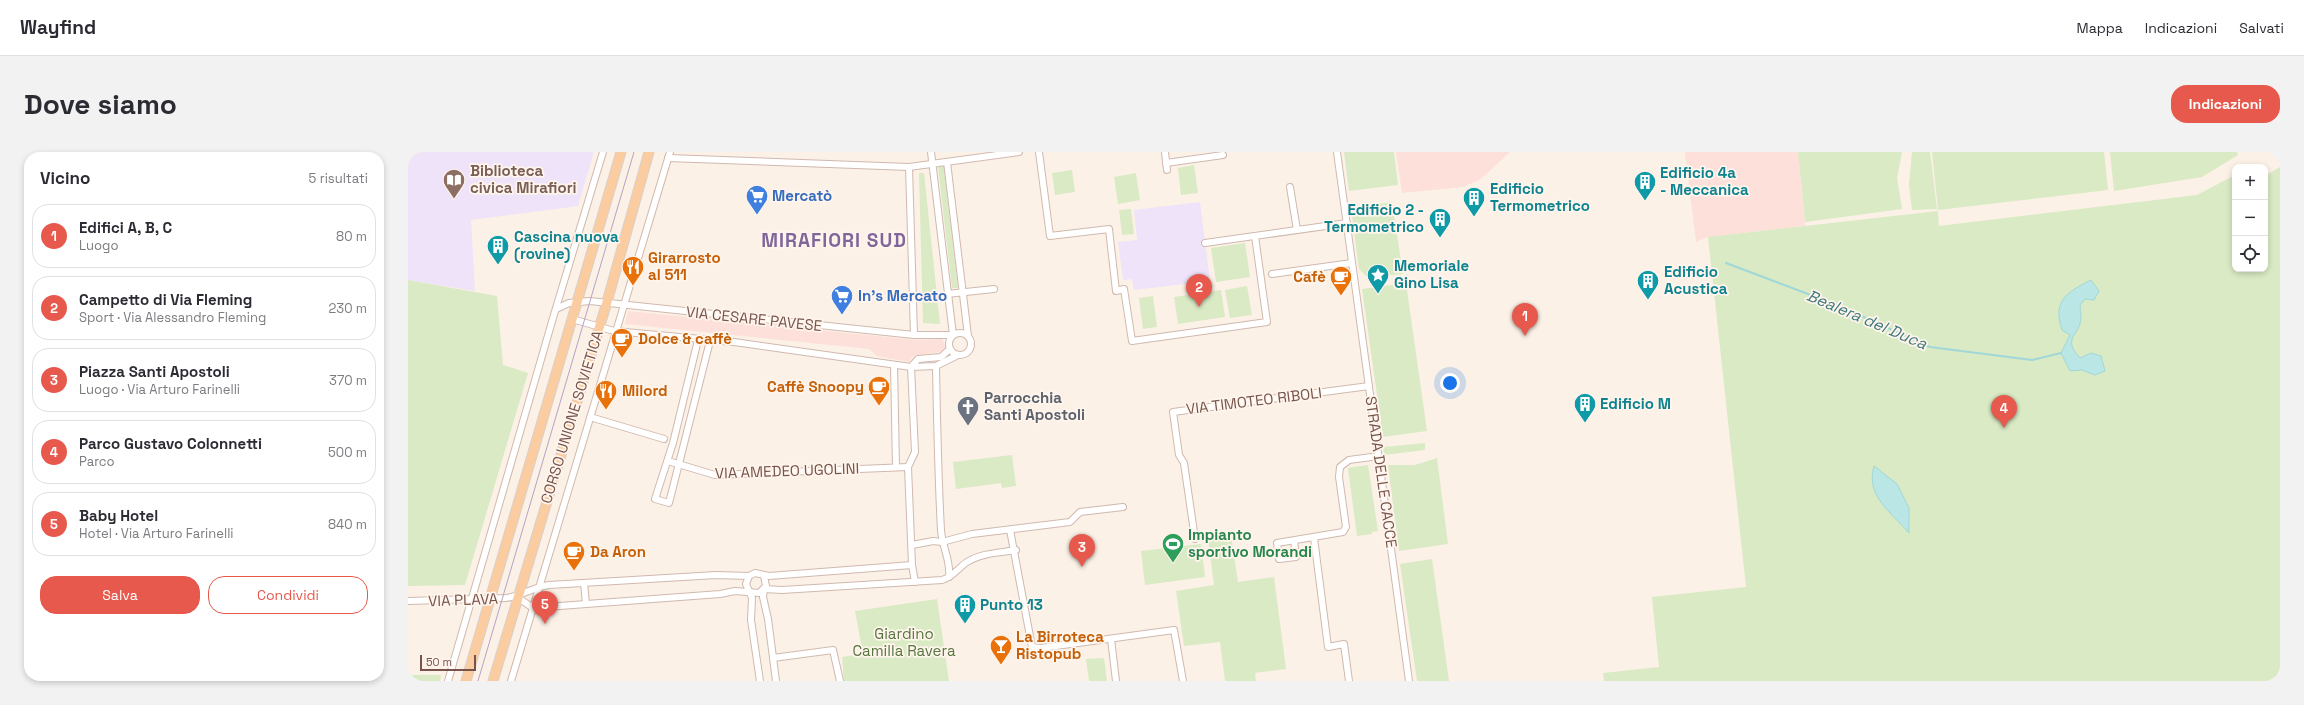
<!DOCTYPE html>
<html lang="it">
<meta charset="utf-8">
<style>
body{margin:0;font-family:"Space Grotesk",sans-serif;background:#f2f2f3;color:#2b2b33}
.controls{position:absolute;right:12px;top:12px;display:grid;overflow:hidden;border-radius:8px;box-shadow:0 2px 6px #0003}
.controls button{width:36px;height:36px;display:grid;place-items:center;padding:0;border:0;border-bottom:1px solid #e1e1e2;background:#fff;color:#2b2b33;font:20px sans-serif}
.scale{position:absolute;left:12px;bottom:10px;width:56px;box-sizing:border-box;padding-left:4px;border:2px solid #76544b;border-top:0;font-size:11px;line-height:14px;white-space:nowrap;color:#76544b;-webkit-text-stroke:3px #fff5ed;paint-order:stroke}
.you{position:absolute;left:1042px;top:231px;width:14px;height:14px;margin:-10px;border:3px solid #fff;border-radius:50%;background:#1a73e8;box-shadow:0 0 0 6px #1a73e833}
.badge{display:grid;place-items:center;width:26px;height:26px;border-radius:50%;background:#e6594c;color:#fff;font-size:13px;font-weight:700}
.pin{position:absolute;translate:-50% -33px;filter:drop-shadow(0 1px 2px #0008)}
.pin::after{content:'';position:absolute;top:21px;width:14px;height:12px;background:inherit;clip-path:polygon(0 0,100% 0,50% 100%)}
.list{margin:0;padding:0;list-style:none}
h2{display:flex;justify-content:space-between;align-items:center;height:52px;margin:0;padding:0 16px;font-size:17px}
h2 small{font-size:13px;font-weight:400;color:#7c7c81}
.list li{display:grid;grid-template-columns:26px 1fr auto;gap:12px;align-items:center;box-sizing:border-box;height:64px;margin:0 8px 8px;padding:0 8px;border:1px solid #e1e1e2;border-radius:16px}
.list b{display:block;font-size:15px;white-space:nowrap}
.list p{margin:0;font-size:13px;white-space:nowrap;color:#7c7c81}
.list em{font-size:13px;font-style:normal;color:#7c7c81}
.actions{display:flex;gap:8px;padding:12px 16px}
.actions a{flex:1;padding:9px 0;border:1px solid #e6594c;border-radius:16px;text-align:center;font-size:14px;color:#e6594c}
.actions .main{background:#e6594c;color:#fff}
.icon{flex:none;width:22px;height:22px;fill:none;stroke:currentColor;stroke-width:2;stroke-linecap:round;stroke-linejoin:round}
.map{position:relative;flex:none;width:1872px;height:529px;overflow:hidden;border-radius:16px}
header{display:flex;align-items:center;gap:24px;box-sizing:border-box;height:56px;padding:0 20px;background:#fff;border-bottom:1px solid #e1e1e2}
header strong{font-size:19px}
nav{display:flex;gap:22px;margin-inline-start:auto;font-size:14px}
.intro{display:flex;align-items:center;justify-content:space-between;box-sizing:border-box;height:96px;padding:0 24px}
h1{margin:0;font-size:28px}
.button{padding:10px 18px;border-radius:16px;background:#e6594c;color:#fff;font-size:14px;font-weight:700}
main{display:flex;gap:24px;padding:0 24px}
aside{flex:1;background:#fff;border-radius:16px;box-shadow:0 2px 6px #0003}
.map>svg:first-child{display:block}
</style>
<header>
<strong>Wayfind</strong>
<nav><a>Mappa</a><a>Indicazioni</a><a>Salvati</a></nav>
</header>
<div class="intro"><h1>Dove siamo</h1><a class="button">Indicazioni</a></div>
<main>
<aside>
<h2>Vicino<small>5 risultati</small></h2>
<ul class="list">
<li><span class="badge">1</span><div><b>Edifici A, B, C</b><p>Luogo</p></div><em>80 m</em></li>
<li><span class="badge">2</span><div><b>Campetto di Via Fleming</b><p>Sport · Via Alessandro Fleming</p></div><em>230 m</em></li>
<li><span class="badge">3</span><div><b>Piazza Santi Apostoli</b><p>Luogo · Via Arturo Farinelli</p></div><em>370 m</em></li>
<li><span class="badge">4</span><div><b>Parco Gustavo Colonnetti</b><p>Parco</p></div><em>500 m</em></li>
<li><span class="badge">5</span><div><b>Baby Hotel</b><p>Hotel · Via Arturo Farinelli</p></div><em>840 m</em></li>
</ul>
<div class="actions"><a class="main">Salva</a><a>Condividi</a></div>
</aside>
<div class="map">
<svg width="1872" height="529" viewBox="0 0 1872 529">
<rect width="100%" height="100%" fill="#fcf1e6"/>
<g fill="#fde0da">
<path d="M988,0H1102L1073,27L1055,35L994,41Z"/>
<path d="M1277,0H1390L1397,74L1300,85L1288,90Z"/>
<path d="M220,159L509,188L534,187L538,195L532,200L505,204L501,210L469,204L461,197L217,172Z"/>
</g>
<g fill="#eee3f9">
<path d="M0,0H186L170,54L63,68L67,139L0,128Z"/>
<path d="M792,50L802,129L726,138L724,127L715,128L710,90L729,88L726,58Z"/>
</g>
<g fill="#d9eac4">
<path d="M936,0H986L990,33L941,39Z"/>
<path d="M1390,0H1494L1489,26L1494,57L1397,70Z"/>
<path d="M1504,0H1522L1529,57L1504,58L1501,33Z"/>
<path d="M1524,0H1696L1700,38L1530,58Z"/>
<path d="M1702,0H1829L1830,3L1794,25L1706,39Z"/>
<path d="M786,13L790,41L773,43L770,16Z"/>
<path d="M536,14L537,26L550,136H544L530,15Z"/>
<path d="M1872,15V529H1196L1195,521L1251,515L1244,445L1338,435L1300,85L1530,59L1531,74L1789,43L1827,23V117H1857V24Z"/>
<path d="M664,18L667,40L647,43L644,21Z"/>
<path d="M511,21H516L532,172L515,171Z"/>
<path d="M728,21L732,48L710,52L706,25Z"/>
<path d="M984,50L995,122L959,125L951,117L943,56Z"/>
<path d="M723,57L726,82L714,83L711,58Z"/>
<path d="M837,91L842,125L808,130L803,96Z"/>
<path d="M0,128L89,144L95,213L120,221L57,433L0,434Z"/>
<path d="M998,131L1019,279L975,285L954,137Z"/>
<path d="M839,134L844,163L822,166L817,138Z"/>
<path d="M813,138L817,165L770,172L766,145Z"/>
<path d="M745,144L749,175L735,177L731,146Z"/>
<path d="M1017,291V298L976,303L975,295Z"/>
<path d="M604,303L608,334L594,336L593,331L548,337L545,310Z"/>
<path d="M1029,306L1040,392L991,399L980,313H1007Z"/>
<path d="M960,313L970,379L964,380V382L949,384L940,316Z"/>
<path d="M823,384L830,430L866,425L878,517L847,521L848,529H817L812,490L776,494L768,439L806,433L800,387Z"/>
<path d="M793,392L797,425L737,433L733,399Z"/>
<path d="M1024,407L1041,529H1009L992,412Z"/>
<path d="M529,447L541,529H436L434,505L455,502L447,459Z"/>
<path d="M696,506L699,529H681L678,507Z"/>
<path d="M0,523H33L32,529H0Z"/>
</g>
<g fill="#bae6e6" stroke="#a1d7d8">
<path d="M1683,128L1691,139L1686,148L1677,147L1672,153C1672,157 1673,162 1673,166C1672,184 1653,186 1672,206L1683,201L1693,204L1697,219L1687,223L1674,218L1662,219L1653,201L1662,183L1654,178C1644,149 1659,140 1683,128Z"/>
<path d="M1466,314L1489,332L1501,356V381C1484,361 1457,344 1466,314Z"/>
</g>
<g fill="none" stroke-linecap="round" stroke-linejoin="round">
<path stroke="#a1d7d8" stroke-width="2" d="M1318,111L1429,153L1522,195L1624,208L1653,201"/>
<g stroke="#d0b9af" stroke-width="8">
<g id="street">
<path d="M523,0L545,183"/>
<path d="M631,0L642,84L701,77L708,139L716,137L724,189L859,170L847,84"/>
<path d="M757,0L759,18"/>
<path d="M929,0L1001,529"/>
<path d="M260,6L501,15L611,0"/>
<path d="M539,10L560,184"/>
<path d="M758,11L815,3"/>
<path d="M501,15L506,183"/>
<path d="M882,35L889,78"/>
<path d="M797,91L939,71"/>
<path d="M864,122L944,111"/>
<path d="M539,142L586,137"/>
<path d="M148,157L161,151L182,149L506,183H545"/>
<path d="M164,167L206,179L326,190L503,215L528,214L550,203"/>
<circle cx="552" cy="192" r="11"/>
<path d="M290,188L265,291L247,347L261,351L302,189"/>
<path d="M486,213L488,315"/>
<path d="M528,214C529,269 530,323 533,378C534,395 543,408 541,425"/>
<path d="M182,265L256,287"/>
<path d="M260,309L307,323L500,315"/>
<path d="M602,378L624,495L633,496L766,478L775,529"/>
<path d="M906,386L920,495L936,492L941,529"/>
<path d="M787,387L776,311L771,303L765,260L961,234"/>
<path d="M886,388L888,405L871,407L869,391L935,380L938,375L931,325L932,315L941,308L971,304"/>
<path d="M504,393L525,389L534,390L564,382L662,370L672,360L715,355"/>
<path d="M341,424L338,432L344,446L343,468L352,529"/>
<path d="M507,430L504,413L500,315L507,300L503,215L510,207L533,205L542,197"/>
<path d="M176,431L178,452"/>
<path d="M356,437L374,438L534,428C545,425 550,416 559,410C573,401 591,401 608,398"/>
<path d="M356,437L355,445L360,467L368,529"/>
<path d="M109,445L125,456L312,442L327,439L351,441L358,434L356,424"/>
<path d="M0,449L98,446C114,444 125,435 141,433L308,423L341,424L347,421L361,424L504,413"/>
<path d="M703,487L708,529"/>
<path d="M365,506L425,498L432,529"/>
<path d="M40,529L145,166L195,0"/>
<path d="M103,529L262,0"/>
</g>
</g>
<g stroke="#d9cfcd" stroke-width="11">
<g id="primary">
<path d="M58,529L213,0"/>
<path d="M85,529L199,150L241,0"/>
</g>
</g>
<use href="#street" stroke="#fff" stroke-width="6"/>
<use href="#primary" stroke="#fbcc9f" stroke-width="9"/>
<path stroke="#b2a4c7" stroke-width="1" d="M70,529L226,0"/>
</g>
<defs>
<g id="library-pin" transform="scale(1.15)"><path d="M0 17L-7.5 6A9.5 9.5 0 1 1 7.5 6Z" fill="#8d6e63" stroke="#fff5ed"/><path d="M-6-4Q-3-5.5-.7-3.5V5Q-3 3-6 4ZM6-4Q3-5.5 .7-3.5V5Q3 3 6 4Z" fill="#fff"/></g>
<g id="building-pin" transform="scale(1.15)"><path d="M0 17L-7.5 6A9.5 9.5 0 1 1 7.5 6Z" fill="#0f9aa8" stroke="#fff5ed"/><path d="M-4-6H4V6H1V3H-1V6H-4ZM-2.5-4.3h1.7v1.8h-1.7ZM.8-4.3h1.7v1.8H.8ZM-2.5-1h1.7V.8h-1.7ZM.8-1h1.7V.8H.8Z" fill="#fff"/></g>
<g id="supermarket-pin" transform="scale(1.15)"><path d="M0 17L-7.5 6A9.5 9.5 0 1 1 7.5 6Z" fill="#3f7fe0" stroke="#fff5ed"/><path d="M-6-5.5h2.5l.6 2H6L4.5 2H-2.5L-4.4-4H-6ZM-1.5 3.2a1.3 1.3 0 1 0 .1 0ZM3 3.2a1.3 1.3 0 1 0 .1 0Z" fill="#fff"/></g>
<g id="restaurant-pin" transform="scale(1.15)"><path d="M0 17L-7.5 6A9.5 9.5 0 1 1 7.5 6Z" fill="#e8710a" stroke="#fff5ed"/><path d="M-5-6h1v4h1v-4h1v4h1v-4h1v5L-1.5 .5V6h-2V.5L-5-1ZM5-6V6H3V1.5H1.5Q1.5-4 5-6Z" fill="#fff"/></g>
<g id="sight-pin" transform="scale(1.15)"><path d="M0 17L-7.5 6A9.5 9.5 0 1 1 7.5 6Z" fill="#0f9aa8" stroke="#fff5ed"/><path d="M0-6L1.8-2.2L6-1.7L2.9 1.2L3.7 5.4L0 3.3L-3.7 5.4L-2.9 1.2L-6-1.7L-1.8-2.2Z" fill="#fff"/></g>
<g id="cafe-pin" transform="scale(1.15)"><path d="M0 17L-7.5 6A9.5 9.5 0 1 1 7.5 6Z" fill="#e8710a" stroke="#fff5ed"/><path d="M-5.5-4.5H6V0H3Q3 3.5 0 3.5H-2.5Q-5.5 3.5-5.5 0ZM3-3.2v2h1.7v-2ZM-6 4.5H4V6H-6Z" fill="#fff"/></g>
<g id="church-pin" transform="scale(1.15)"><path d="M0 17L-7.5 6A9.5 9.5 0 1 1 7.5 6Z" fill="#6b7280" stroke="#fff5ed"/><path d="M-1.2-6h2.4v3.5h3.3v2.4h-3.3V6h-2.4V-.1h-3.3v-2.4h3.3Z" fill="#fff"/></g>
<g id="stadium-pin" transform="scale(1.15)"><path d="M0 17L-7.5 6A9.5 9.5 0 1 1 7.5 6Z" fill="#2e9e5b" stroke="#fff5ed"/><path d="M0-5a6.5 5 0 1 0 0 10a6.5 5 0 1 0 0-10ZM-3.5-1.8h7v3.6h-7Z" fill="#fff"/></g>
<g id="bar-pin" transform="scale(1.15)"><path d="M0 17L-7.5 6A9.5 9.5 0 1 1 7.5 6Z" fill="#e8710a" stroke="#fff5ed"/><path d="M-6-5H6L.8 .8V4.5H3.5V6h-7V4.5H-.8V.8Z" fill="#fff"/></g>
</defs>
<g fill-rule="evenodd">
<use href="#library-pin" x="46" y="28"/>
<use href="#building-pin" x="1237" y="30"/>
<use href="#supermarket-pin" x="349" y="44"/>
<use href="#building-pin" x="1066" y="46"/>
<use href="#building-pin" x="1032" y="67"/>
<use href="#building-pin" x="90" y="94"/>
<use href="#restaurant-pin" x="225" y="115"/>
<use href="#sight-pin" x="970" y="123"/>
<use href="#cafe-pin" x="933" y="125"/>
<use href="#building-pin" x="1240" y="129"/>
<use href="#supermarket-pin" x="434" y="144"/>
<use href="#cafe-pin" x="214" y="187"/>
<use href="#cafe-pin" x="471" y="235"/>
<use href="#restaurant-pin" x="198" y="239"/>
<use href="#building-pin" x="1177" y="252"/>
<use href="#church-pin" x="560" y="255"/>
<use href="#stadium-pin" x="765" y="392"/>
<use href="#cafe-pin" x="166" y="400"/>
<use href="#building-pin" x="557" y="453"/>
<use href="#bar-pin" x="593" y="494"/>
</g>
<g text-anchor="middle" stroke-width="3.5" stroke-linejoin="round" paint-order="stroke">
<g font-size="15" font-weight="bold" fill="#785e54" stroke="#fff5ed" text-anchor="start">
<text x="62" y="24">Biblioteca<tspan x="62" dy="17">civica Mirafiori</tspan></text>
</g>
<g font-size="15" font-weight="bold" fill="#0d838f" stroke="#fff5ed" text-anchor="start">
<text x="1252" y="26">Edificio 4a<tspan x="1252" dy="17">- Meccanica</tspan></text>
<text x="1082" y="42">Edificio<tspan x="1082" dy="17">Termometrico</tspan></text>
<text x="1016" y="63" text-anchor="end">Edificio 2 -<tspan x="1016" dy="17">Termometrico</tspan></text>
<text x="106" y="90">Cascina nuova<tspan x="106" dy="17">(rovine)</tspan></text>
<text x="986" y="119">Memoriale<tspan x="986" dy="17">Gino Lisa</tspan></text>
<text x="1256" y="125">Edificio<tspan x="1256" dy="17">Acustica</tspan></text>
<text x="1192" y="257">Edificio M</text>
<text x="572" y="458">Punto 13</text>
</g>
<g font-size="15" font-weight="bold" fill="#366cbe" stroke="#fff5ed" text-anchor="start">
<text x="364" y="49">Mercatò</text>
<text x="450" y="149">In's Mercato</text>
</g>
<g font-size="15" font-weight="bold" fill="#c56008" stroke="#fff5ed" text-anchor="start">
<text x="240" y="111">Girarrosto<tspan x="240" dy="17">al 511</tspan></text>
<text x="918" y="130" text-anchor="end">Cafè</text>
<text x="230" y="192">Dolce &amp; caffè</text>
<text x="456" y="240" text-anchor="end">Caffè Snoopy</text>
<text x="214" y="244">Milord</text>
<text x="182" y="405">Da Aron</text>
<text x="608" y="490">La Birroteca<tspan x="608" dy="17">Ristopub</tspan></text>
</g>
<g font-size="15" fill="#76544b" stroke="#fff5ed">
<text transform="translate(346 167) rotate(6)" y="5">VIA CESARE PAVESE</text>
<text transform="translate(846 249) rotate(-7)" y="5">VIA TIMOTEO RIBOLI</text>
<text transform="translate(164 265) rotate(-73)" y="5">CORSO UNIONE SOVIETICA</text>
<text transform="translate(379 319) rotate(-2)" y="5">VIA AMEDEO UGOLINI</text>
<text transform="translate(973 320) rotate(82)" y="5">STRADA DELLE CACCE</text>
<text transform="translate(55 448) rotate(-2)" y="5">VIA PLAVA</text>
</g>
<g font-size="15" font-weight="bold" fill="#5b616d" stroke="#fff5ed" text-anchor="start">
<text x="576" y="251">Parrocchia<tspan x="576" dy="17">Santi Apostoli</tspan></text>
</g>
<g font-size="15" font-weight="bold" fill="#27864d" stroke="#fff5ed" text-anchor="start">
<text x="780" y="388">Impianto<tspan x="780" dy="17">sportivo Morandi</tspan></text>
</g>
<g font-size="15" fill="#577640" stroke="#fff5ed">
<text x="496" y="487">Giardino<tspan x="496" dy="17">Camilla Ravera</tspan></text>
</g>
<g font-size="16" font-style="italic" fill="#3e797c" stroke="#fff5ed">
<text transform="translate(1459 167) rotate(23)" y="6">Bealera del Duca</text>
</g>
<g font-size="19" font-weight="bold" letter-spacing="1" fill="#81669a" stroke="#fff5ed">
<text x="426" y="95">MIRAFIORI SUD</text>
</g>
</g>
</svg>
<div class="controls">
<button>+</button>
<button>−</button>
<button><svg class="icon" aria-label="locate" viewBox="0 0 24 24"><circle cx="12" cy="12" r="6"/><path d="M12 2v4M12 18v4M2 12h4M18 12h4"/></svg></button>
</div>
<div class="scale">50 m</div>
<div class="you"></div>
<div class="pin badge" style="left:1117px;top:184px">1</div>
<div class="pin badge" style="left:791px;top:155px">2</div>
<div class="pin badge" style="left:674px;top:415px">3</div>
<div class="pin badge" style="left:1596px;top:276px">4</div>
<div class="pin badge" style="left:137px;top:472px">5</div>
</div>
</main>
